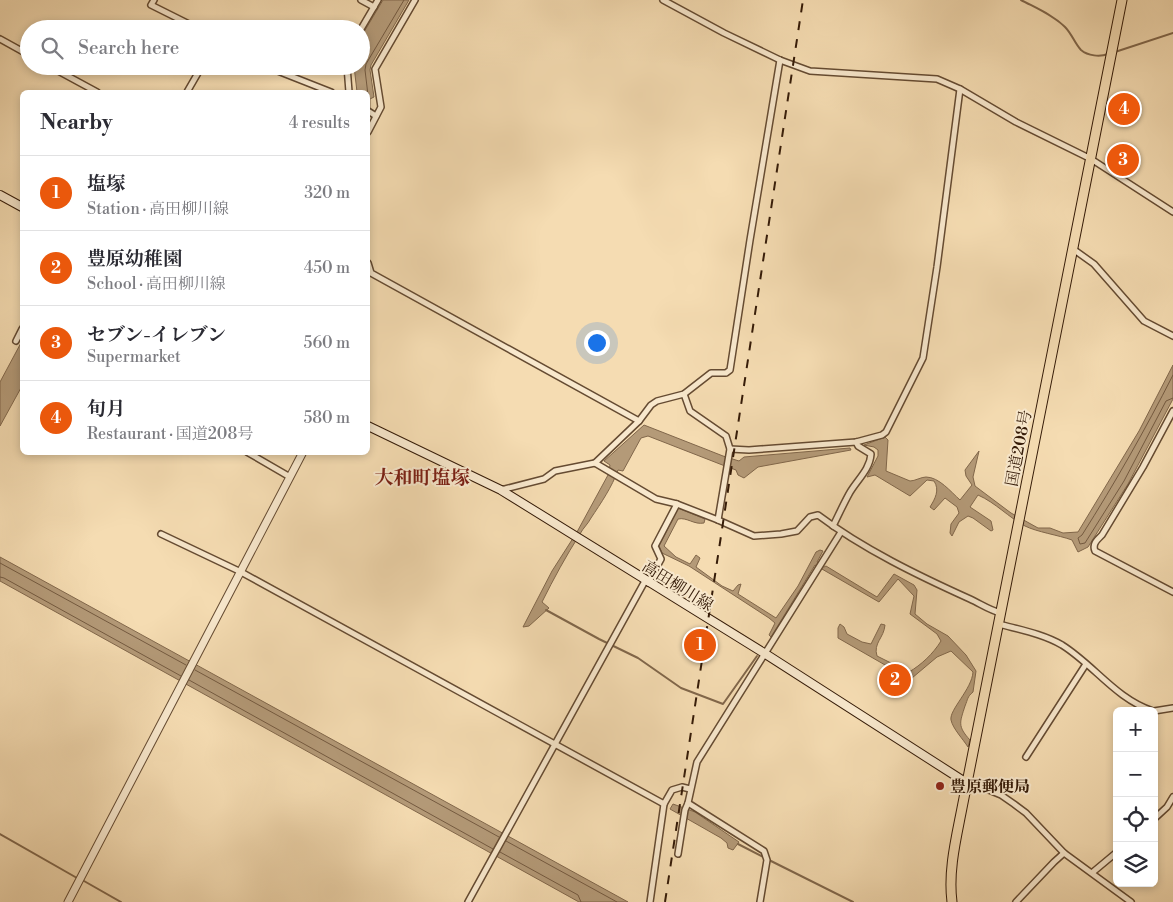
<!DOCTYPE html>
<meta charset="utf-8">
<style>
body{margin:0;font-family:"Libre Bodoni","Noto Serif JP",serif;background:#f2f2f3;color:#2b2b33}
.controls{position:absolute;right:15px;bottom:15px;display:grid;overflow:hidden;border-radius:8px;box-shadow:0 2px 8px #0003}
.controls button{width:45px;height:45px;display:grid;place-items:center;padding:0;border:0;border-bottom:1px solid #e1e1e2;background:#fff;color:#2b2b33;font:25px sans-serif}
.you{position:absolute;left:596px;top:342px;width:18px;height:18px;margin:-12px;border:4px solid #fff;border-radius:50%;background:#1a73e8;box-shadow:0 0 0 8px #1a73e833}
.badge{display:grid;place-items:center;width:32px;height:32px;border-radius:50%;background:#ea580c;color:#fff;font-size:16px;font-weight:700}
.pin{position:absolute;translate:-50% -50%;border:2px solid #fff;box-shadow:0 1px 5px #0006}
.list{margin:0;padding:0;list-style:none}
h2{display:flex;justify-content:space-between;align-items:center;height:65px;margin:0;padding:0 20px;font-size:21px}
h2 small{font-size:16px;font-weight:400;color:#7c7c81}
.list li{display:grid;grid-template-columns:32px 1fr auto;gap:15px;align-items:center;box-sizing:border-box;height:75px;padding:0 20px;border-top:1px solid #e1e1e2}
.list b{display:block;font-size:19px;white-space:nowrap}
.list p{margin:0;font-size:16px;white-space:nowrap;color:#7c7c81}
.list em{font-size:16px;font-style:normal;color:#7c7c81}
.icon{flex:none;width:28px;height:28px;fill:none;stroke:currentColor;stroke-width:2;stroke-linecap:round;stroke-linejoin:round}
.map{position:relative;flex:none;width:1173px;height:902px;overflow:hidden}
.search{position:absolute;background:#fff;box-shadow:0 2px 8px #0003;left:20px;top:20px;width:350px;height:55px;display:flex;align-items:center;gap:12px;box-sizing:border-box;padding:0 18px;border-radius:28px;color:#7c7c81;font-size:19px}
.panel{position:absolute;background:#fff;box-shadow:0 2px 8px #0003;left:20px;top:90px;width:350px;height:365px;border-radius:8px}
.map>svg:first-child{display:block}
</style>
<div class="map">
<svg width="1173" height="902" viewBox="0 0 1173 902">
<rect width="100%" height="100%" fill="#f5dcb2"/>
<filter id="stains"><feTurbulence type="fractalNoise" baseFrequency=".004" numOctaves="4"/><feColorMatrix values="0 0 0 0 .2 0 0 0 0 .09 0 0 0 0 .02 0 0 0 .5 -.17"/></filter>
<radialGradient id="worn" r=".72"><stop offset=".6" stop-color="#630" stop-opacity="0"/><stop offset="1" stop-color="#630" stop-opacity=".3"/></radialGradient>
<g fill="#b49a78" stroke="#81674b">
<path d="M383,0H409L371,65L370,70L374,97L370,99V108L368,113V92H357L354,66H361V37Z"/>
<path d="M22,341V386L0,426V382Z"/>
<path d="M1173,365V399L1128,484L1088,547L1078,552L1072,540C1058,535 1037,532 1025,526C1008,517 996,503 978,495L970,507L991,521L993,530L991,531L973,518L968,516L959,522L952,536L950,533L951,524L959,513L957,507L945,498L934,510L930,507C935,499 940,490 934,481L927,480L910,496L875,475L867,477L878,456V450L874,447L864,445L885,437L888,440L886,471L910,481C915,481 921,477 926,477C939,477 951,492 960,500L972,485L966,476L965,470L979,451L973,477L975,486L1011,513L1038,528H1050L1063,533L1078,532L1139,431Z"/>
<path d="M644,425L723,456L739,461L744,457L850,448L851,450L758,467L744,478L738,475L736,470L725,466L648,436L641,438L623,471L618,470C612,487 601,503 591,518C588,524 583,528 580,534C566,556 554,578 542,602L549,608L529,626L523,627L552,571L577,532L608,475L610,465L604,461Z"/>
<path d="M678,508L705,519L704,523C694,525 687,517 678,519L664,546L676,557L690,564L696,555L700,558L696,567L722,586L733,591L738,585L741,584L738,594L776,618L798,586L816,552L820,550L823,551L817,562L824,567L826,566L877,597L894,574L914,585L917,590L915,614L927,624L948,636L966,655L976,671L973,692C967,697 968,699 965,706C960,722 957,726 970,740L968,747C963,739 953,729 951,720C949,710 972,689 973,672L951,651L937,657L912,678L906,677L838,638V628L840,624L844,627L847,634L862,642L871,644L881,624L885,625C884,638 873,643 877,656L909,672C921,665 933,654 941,641L937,634L910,614L914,596L898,579L879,602L815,565L771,637L769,635L775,623L769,618L689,566L662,553L659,546Z"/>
<path d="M0,557L628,902H579L0,581Z"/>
<path d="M673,804L695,812L739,842L733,850L728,848L727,843L721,838L670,809Z"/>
</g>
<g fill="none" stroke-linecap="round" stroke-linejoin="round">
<g stroke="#745a40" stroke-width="1">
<path d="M368,95L365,70L366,64L404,0"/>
<path d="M1173,375C1145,430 1115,483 1082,535L1078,538L1080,544L1085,543L1124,481L1166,401L1173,398"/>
<path d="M0,563L186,665"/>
<path d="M0,577L4,578L181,676"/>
<path d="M195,670L499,837"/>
<path d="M189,680L493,849"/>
<path d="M506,841L617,902"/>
<path d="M500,852L578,895L581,902"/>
</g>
<g stroke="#81674b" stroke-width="2">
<path d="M1021,0C1036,8 1053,15 1065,27C1072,34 1075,44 1081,50C1088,56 1100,57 1108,54"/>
<path d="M1115,52L1173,33"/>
<path d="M132,453V452"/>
<path d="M546,610L599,639L638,658L681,688L723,704L757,656"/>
<path d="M0,834L77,878"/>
<path d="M738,844L765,858"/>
<path d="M769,860L853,902"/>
<path d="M84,881L121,902"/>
</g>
<g stroke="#654b32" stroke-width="8">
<g id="minor">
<path d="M154,0L151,5L199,29"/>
<path d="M361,0L374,7"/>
<path d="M663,0L724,33L780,60L810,71L937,79L960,89L1016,122L1091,159L1173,212"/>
<path d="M361,29L378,0"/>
<path d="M0,39L29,55"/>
<path d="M49,66L97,92"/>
<path d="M265,66L331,92"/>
<path d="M347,66L349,92"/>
<path d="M187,92L202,66"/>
<path d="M368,111L376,116"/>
<path d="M368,132L381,107L375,69L415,0"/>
<path d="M1073,249L1094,264L1144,321L1173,336"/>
<path d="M368,263L371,273L639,421"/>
<path d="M16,341L22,329"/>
<path d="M684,394L690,411L726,436L730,449L718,520"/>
<path d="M1173,411L1143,467L1102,535C1097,540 1092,544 1095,551L1173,592"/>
<path d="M730,449L749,450L856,442L882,435L886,432L923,358L937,267L960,89"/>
<path d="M247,452L290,477"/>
<path d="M595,463L656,499L677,504L718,520L754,536L781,534L797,531L810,517L818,515C863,549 919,576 970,599C981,604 989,610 1001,613"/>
<path d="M501,490L544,479L555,471L595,463L639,421L651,405L657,401L684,394L711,373H726L730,370L750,240L780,60"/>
<path d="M833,526C838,516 843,505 849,494C856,481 870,470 871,454L858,446L856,442"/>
<path d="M161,534L241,572L664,804"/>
<path d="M648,583L661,559L655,546L677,504"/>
<path d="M999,624C1021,630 1043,634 1062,645C1094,665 1116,699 1153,711"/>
<path d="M1154,711L1173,708"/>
<path d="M1026,757L1086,664"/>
<path d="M967,781L1001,795L1014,804L1026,813L1064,853L1131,902"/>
<path d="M1154,819L1167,807L1173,797"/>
<path d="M678,854L685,810L688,803"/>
<path d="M1093,872L1117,852"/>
<path d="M468,902L645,581"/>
<path d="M650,902L664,804L672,790L682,787L690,789"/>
<path d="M760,902L767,860L764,851L688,803L697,762L841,532"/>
<path d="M1016,902L1054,862L1064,853"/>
</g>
</g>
<g stroke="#654b32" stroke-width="9">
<path id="tertiary" d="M68,902L303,452"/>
</g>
<g stroke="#351b08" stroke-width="10">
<g id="secondary">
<path d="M0,195L22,207"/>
<path d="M368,426L501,490L764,653L962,780L967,781"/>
</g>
</g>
<g stroke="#351b08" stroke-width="11">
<path id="trunk" d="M952,902C948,871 956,839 962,808L1122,0"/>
</g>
<use href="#minor" stroke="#f8e8cd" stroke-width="5"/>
<use href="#tertiary" stroke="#f8e8cd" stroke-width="7"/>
<use href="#secondary" stroke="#f8e8cd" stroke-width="8"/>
<use href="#trunk" stroke="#f5dcb2" stroke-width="9"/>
<path stroke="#351b08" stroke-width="2" stroke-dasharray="9 9" stroke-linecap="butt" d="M665,902L803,0"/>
</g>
<circle fill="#8f2418" stroke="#f8e8cd" stroke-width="2" cx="940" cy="786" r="5"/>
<g text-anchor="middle" stroke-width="4" stroke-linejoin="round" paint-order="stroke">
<g font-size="16" fill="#351b08" stroke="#f8e8cd">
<text transform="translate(1018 448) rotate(-79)" y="6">国道208号</text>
<text transform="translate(678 585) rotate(32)" y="6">高田柳川線</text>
</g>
<g font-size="16" font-weight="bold" fill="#351b08" stroke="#f8e8cd" text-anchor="start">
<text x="950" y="792">豊原郵便局</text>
</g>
<g font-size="19" font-weight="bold" fill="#7a1f14" stroke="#f8e8cd">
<text x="422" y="484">大和町塩塚</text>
</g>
</g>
<rect width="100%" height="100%" filter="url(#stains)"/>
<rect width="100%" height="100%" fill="url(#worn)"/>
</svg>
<div class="controls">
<button>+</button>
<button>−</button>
<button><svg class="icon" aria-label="locate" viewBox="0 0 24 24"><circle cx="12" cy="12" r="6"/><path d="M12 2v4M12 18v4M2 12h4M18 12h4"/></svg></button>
<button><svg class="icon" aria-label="layers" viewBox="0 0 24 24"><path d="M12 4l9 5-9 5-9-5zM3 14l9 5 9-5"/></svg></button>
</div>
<div class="you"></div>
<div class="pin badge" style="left:700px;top:645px">1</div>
<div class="pin badge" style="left:895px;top:680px">2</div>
<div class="pin badge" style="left:1123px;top:160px">3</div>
<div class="pin badge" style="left:1124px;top:109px">4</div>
<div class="search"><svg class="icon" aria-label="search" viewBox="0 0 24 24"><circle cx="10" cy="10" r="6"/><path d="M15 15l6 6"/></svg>Search here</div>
<section class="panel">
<h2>Nearby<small>4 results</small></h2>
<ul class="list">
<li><span class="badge">1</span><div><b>塩塚</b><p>Station · 高田柳川線</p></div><em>320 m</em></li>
<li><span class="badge">2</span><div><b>豊原幼稚園</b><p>School · 高田柳川線</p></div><em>450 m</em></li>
<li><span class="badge">3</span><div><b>セブン-イレブン</b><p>Supermarket</p></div><em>560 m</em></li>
<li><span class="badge">4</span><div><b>旬月</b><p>Restaurant · 国道208号</p></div><em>580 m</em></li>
</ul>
</section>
</div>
